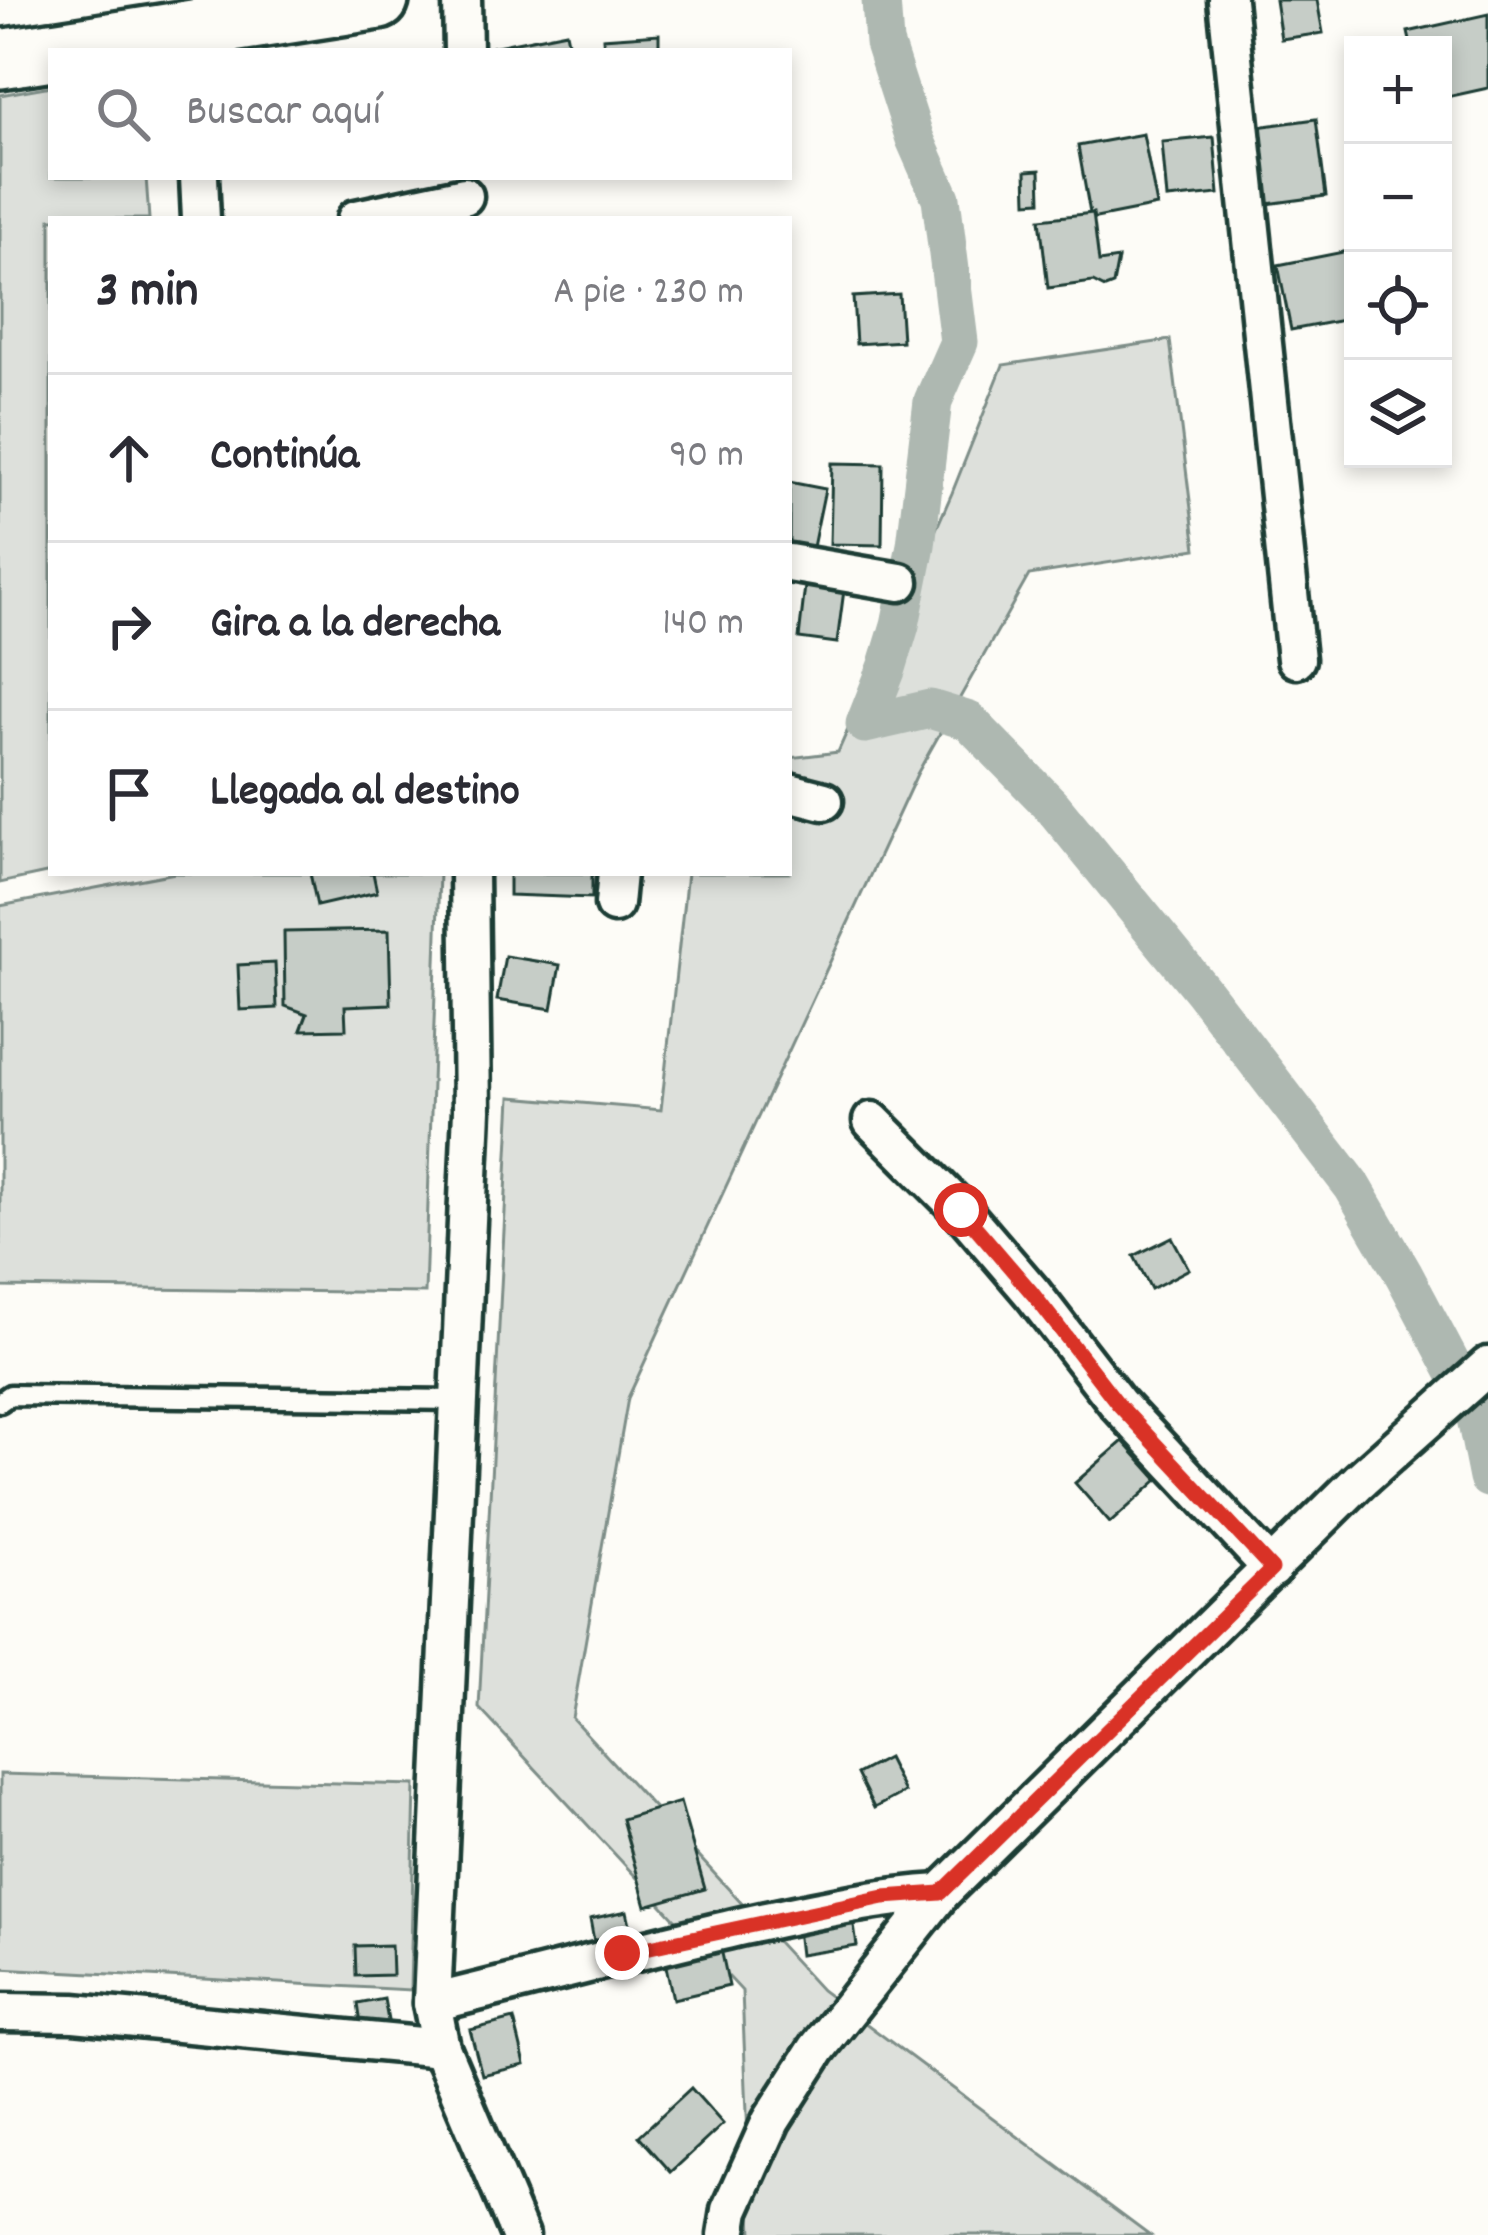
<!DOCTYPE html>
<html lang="es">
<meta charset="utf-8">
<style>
body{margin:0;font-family:Dekko,sans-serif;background:#f2f2f3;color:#2b2b33}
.controls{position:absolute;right:36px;top:36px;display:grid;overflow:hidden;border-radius:0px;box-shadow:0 6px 18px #0003}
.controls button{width:108px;height:108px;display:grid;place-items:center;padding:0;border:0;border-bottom:3px solid #e1e1e2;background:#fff;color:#2b2b33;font:60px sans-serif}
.stop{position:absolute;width:36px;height:36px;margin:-27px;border:9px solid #d93025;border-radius:50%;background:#fff}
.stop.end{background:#d93025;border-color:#fff;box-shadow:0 3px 12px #0008}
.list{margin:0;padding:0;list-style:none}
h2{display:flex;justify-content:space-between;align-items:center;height:156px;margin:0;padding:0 48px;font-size:51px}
h2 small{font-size:39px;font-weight:400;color:#7c7c81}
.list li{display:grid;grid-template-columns:78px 1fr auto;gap:36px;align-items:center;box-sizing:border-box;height:168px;padding:0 48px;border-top:3px solid #e1e1e2}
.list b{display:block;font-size:45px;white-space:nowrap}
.list em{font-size:39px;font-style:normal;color:#7c7c81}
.icon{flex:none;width:66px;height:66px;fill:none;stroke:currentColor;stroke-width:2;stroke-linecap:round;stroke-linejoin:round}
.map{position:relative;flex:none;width:1488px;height:2235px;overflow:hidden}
.search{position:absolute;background:#fff;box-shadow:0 6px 18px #0003;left:48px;top:48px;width:744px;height:132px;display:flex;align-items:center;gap:30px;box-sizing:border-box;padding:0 42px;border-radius:0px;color:#7c7c81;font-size:45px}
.panel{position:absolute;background:#fff;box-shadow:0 6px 18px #0003;left:48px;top:216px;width:744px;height:660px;border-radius:0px}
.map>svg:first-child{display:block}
</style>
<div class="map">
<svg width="1488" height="2235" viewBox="0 0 1488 2235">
<rect width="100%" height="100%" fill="#fdfcf7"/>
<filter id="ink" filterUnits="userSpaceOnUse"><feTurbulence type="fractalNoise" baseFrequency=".00833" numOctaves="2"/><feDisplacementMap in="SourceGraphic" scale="24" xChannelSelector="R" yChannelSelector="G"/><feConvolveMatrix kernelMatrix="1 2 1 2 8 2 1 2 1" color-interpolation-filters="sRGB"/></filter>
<g filter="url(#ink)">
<g fill="#dde0db" stroke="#7e8e88" stroke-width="3">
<path d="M51,86V177H146L149,219H51V872L0,883V95Z"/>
<path d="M1170,340L1196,549L1029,575L917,774L628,1398L572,1718L821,1990L1150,2235H752L742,1991L479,1708L511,1097L661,1110L687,873H789V758L838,752L952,493L1003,365Z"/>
<path d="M175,873H439L425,1293L0,1287V906Z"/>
<path d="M0,1774L415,1785L410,1990L0,1968Z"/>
</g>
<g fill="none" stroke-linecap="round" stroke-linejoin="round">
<g stroke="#aeb8b1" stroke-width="39">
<path d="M881,0L884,43L915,139L941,198L959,342L933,401L916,545L900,625L887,668L865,724L930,709L969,721L1052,806L1202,990L1353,1187L1404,1275L1458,1377"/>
<path d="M1474,1408L1488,1478"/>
</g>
</g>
<g fill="#c6cdc7" stroke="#1f3d34" stroke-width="3">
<path d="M1275,0H1317L1323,33L1281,39Z"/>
<path d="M1488,14V88L1443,98V45H1411L1408,32Z"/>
<path d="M566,32L570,51H493L492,47Z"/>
<path d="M659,34V51H604L603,38Z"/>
<path d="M1316,119L1326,196L1267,204L1257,127Z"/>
<path d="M1143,134L1157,206L1091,219L1078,146Z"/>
<path d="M1214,137L1219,194L1167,199L1162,142Z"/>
<path d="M1040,170L1041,201L1027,202L1026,171Z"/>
<path d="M1093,213L1099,262L1118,259L1113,285L1105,288L1093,282L1048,288L1040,219Z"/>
<path d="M1353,250V318L1291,330L1278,265Z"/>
<path d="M899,294L902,341L856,344L853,297Z"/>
<path d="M832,463L883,464L882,545L830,544Z"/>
<path d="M789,482L825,489L813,547L789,542Z"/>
<path d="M805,586L844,590L837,643L799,638Z"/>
<path d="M310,873H373L377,892L317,906Z"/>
<path d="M509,873H592V898L509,895Z"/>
<path d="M389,930L391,1004L345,1006L346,1029L301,1030L307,1014L285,1006L284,932Z"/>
<path d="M505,956L560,965L552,1009L497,1000Z"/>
<path d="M275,963L277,1008L240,1010L238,965Z"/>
<path d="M1172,1237L1189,1269L1151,1289L1134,1256Z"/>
<path d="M1123,1441L1158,1480L1110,1523L1075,1483Z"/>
<path d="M887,1758L904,1792L874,1808L857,1774Z"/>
<path d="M680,1802L705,1889L646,1906L622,1819Z"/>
<path d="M627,1911L632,1933L594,1941L590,1919Z"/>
<path d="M852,1912L857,1946L800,1955L796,1921Z"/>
<path d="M720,1944L729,1986L673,1999L664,1957Z"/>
<path d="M391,1945L392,1975L356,1976L355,1946Z"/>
<path d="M384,1999L389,2026L362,2031L358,2004Z"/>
<path d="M514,2019L525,2065L482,2075L470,2030Z"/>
<path d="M691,2088L723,2124L671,2172L639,2136Z"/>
</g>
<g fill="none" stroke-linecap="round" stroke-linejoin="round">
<g stroke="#1f3d34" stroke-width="27">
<path id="lane" d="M0,1402L10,1395L459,1400"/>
</g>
<g stroke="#1f3d34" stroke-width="45">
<g id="street">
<path d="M462,0L463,51"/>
<path d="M1227,0L1296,659"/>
<path d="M199,177L201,219"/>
<path d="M356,219L464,196"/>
<path d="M789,563L900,582"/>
<path d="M789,792L824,801"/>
<path d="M469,873L472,1110L432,2003L441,2048L520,2235"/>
<path d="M614,904L617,873"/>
<path d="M872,1121L961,1210L1033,1294L1118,1404L1272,1569"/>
<path d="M432,2003C536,1978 639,1950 743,1926C809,1912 873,1897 941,1893"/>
<path d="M0,2012L74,2013L441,2048"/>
<path d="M727,2235L731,2210L771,2121L817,2049L941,1893L1359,1481L1488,1366"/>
</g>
</g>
<g stroke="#1f3d34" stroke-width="66">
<g id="primary">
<path d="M53,51L379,0"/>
<path d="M0,59L51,51"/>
</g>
</g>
<use href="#lane" stroke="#fdfcf7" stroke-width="18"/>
<use href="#street" stroke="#fdfcf7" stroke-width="36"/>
<use href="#primary" stroke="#fdfcf7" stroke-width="57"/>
</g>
</g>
<g fill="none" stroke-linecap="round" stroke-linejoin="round" filter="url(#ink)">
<path stroke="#d93025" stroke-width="15" d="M622,1953L884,1897L941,1893L1272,1569L1118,1404L1033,1294L961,1210"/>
</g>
</svg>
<div class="controls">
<button>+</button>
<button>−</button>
<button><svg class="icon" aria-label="locate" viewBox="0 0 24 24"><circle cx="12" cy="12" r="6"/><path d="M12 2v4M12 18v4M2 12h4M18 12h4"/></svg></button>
<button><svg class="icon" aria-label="layers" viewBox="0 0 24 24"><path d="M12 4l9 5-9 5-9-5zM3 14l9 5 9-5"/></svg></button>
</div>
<div class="stop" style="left:961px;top:1210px"></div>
<div class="stop end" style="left:622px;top:1953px"></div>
<div class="search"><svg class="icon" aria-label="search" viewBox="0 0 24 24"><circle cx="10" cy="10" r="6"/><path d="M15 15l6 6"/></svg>Buscar aquí</div>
<section class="panel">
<h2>3 min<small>A pie · 230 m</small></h2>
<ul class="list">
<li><svg class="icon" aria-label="ahead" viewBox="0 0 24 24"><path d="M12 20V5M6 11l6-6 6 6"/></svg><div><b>Continúa</b></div><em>90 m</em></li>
<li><svg class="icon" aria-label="right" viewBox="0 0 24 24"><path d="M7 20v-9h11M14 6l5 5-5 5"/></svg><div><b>Gira a la derecha</b></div><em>140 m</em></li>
<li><svg class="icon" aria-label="arrive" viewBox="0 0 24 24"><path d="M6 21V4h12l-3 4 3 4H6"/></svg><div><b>Llegada al destino</b></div></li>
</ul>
</section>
</div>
